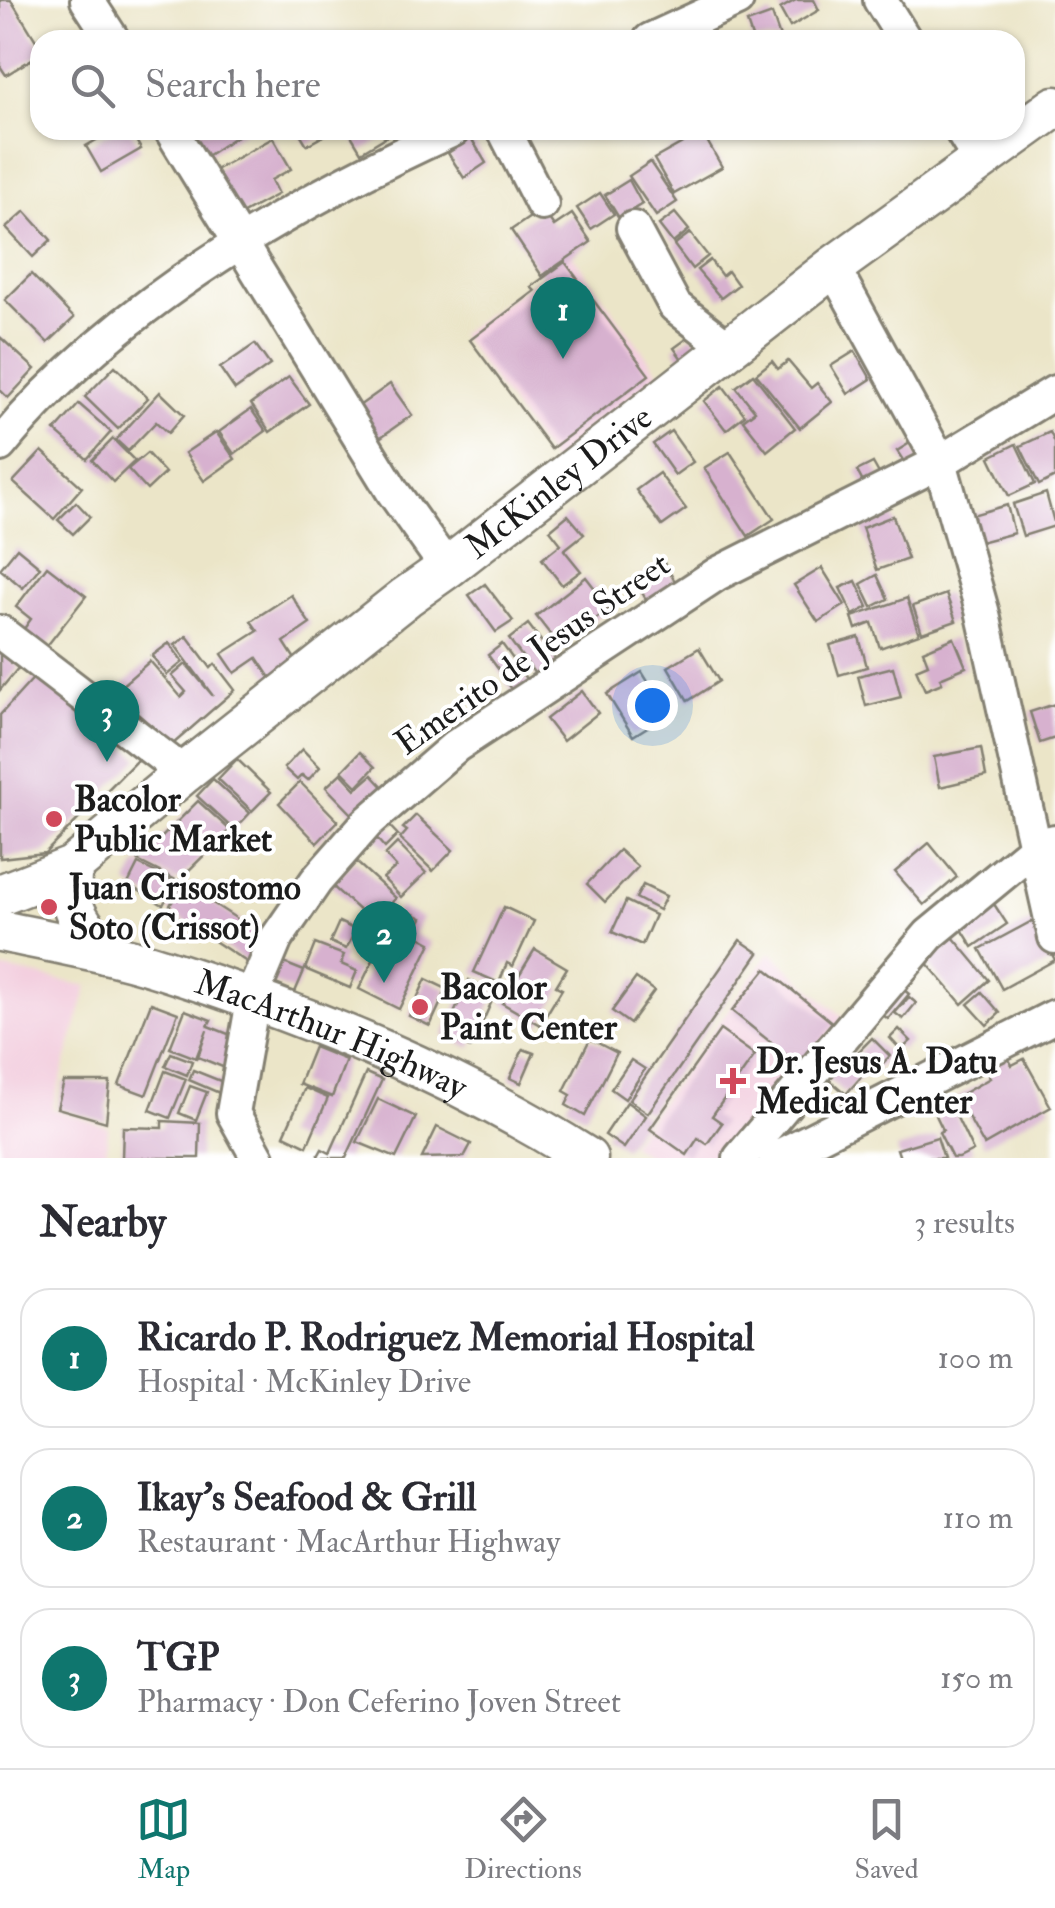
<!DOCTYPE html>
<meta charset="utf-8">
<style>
body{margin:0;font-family:"IM FELL Double Pica",serif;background:#f7f7f7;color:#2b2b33}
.you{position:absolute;left:652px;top:705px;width:35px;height:35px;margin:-25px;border:8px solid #fff;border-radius:50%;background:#1a73e8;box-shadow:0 0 0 15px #1a73e833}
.badge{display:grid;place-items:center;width:65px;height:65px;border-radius:50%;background:#0f766e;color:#fff;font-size:32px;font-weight:700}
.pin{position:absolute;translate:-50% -82px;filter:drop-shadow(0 2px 5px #0008)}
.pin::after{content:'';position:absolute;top:52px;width:35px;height:30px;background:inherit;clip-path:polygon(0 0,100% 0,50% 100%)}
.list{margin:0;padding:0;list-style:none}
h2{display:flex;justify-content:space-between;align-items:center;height:130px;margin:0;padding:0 40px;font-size:42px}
h2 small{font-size:32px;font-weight:400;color:#7c7c81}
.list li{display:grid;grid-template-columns:65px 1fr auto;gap:30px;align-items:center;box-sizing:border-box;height:140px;margin:0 20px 20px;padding:0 20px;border:2px solid #e1e1e2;border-radius:30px}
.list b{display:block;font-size:38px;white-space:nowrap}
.list p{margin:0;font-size:32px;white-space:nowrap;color:#7c7c81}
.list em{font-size:32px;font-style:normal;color:#7c7c81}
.icon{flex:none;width:55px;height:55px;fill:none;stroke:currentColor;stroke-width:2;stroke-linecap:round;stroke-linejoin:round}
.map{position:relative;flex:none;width:1055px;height:1158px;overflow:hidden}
.search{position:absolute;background:#fff;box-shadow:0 2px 8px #0004;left:30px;right:30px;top:30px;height:110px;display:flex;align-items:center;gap:25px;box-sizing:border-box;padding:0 35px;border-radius:30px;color:#7c7c81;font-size:38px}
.sheet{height:610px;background:#fff}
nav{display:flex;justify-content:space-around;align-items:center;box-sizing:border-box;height:140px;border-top:2px solid #e1e1e2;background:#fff;font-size:28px;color:#7c7c81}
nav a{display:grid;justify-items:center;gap:5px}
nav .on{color:#0f766e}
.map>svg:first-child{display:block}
</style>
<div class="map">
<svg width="1055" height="1158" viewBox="0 0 1055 1158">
<rect width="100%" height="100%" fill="#fff"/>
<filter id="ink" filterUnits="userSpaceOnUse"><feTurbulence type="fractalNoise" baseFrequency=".01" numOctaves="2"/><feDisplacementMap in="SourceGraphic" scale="20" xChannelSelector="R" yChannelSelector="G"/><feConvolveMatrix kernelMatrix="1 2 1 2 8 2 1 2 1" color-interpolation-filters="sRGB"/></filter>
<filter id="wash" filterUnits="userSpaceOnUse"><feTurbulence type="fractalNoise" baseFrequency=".0048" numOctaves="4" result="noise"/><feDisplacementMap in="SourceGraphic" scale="40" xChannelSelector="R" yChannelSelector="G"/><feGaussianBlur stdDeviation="2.25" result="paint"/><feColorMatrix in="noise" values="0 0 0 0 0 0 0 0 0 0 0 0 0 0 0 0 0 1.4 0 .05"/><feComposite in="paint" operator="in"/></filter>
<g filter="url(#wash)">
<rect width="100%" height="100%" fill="#ebe5c8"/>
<g fill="#f3cfdf">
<path d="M572,255L667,384L556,467L459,334Z"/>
<path d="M770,952L844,1018L725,1158H651L630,1144Z"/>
<path d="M0,968L88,986L52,1109L108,1127L106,1158H0Z"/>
</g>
<g id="blocks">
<g fill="#d7b1cf">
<path d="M0,0H11L40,47V54L6,75L0,66Z"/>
<path d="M796,0H814L819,10L790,27L780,9Z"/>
<path d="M772,14L781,40H753L747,23Z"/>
<path d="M114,130H130L141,149L101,172L86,146Z"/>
<path d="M185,130H246L199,161Z"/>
<path d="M298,130H334L307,145Z"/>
<path d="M348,130H386L389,135L361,152Z"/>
<path d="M702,132L722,167L674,194L654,159Z"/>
<path d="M273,138L291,169L271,180L278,194L234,218L210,173Z"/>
<path d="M471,138L486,163L464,178L448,153Z"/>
<path d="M650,162L677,202L656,216L629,176Z"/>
<path d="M629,180L642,204L619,218L605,195Z"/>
<path d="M600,193L614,214L591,229L577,208Z"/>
<path d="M542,209L554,226L572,214L591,242L542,276L511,230Z"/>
<path d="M25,211L51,240L33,257L6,228Z"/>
<path d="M675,213L689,230L673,243L659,225Z"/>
<path d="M690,233L708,256L692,269L674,245Z"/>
<path d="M710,260L722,276L728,271L738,285L721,298L697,270Z"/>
<path d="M565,262L649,375L551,449L470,340L535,291L531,287Z"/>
<path d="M31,274L74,318L48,343L5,300Z"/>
<path d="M692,335L702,349L684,362L674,348Z"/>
<path d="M0,337L35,369L8,398L0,390Z"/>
<path d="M255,344L270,365L235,390L220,368Z"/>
<path d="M855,351L871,379L848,394L831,366Z"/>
<path d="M772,361L778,369L788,361L811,388L817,383L832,402L800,428L756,374Z"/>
<path d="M115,366L148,398L118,429L85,397Z"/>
<path d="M753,374L795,428L767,451L743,420L755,411L736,387Z"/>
<path d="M289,377L309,404L270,432L251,404Z"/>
<path d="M390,384L412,415L371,444L349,413Z"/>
<path d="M723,386L745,415L726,430L704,401Z"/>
<path d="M160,392L184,415L168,433L156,422L128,451L116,440Z"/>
<path d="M79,404L111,432L87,459L55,431Z"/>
<path d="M251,409L266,431L234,454L219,432Z"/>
<path d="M671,431L693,462L675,475L653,444Z"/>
<path d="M216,432L235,459L204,481L185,453Z"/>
<path d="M1050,432L1055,443V477L1039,485L1020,446Z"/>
<path d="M113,439L135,461L113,482L92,460Z"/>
<path d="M910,443L920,460L908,468L897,451Z"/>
<path d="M1016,444L1035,484L1009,496L990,457Z"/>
<path d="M42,451L82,487L54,519L13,482Z"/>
<path d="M730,452L774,519L748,536L704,468Z"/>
<path d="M147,453L165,473L147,490L128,469Z"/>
<path d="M873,463L882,479L866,488L857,471Z"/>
<path d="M659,473L686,509L662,526L636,490Z"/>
<path d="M1046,493L1055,526L1023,536L1013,504Z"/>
<path d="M76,502L90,517L73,534L58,520Z"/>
<path d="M1007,505L1014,533L980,542L972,515Z"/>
<path d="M568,515L584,534L564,550L581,571L562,585L542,559L561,544L550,530Z"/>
<path d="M893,516L908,559L877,570L862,528Z"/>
<path d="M17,548L40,567L23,588L0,569Z"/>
<path d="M664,563L682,593L652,610L635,580Z"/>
<path d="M47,566L86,596L43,651L21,633L31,619L16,607Z"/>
<path d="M822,568L845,605L818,622L794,585Z"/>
<path d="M877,575L888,599L872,607L861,584Z"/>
<path d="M586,577L610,608L560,647L536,616Z"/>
<path d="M856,581L868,607L853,615L840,588Z"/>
<path d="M485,584L513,621L496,632L469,595Z"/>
<path d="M946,594L956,621L922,633L913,606Z"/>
<path d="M291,595L310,624L284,642L300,667L274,684L257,658L235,673L222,654L258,631L251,621Z"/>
<path d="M907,598L919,634L880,648L872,623L856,629L852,617Z"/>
<path d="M528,624L561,667L541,682L509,639Z"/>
<path d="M187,636L211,668L215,664L235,690L173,744L113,693L150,661L181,697L186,692L172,676L186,664L213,696L175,645Z"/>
<path d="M859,637L867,667L839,675L830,645Z"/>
<path d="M954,638L966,667L940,678L942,683L925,690L916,669L928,664L923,651Z"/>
<path d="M169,643L183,662L167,675L152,656Z"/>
<path d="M502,644L518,666L504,677L488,655Z"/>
<path d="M699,648L719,681L688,701L668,667Z"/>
<path d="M0,651L19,667L0,690Z"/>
<path d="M893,667L901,697L866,706L858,676Z"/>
<path d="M520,670L533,689L519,700L505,681Z"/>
<path d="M39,672L139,758L45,853L0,858V715Z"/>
<path d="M642,672L668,714L633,736L607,694Z"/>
<path d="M582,691L598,713L563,741L546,719Z"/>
<path d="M1055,704V738L1040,743L1030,712Z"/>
<path d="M981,748L986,776L940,787L934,757Z"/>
<path d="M302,749L320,767L308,780L302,775L297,780L284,768Z"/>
<path d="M360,752L375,767L357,786L342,771Z"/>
<path d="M237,759L271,792L252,811L218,779Z"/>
<path d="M341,773L356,789L372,775L387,791L357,819L326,787Z"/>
<path d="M213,779L250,813L234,830L197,796Z"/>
<path d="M300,782L338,821L317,843L279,803Z"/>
<path d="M198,801L230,830L178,881L138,861Z"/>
<path d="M416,815L453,850L433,871L400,839L407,831L403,828Z"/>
<path d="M383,819L398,835L385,848L370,831Z"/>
<path d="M397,843L426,873L401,897L383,878L396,867L385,855Z"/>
<path d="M929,843L957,877L924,905L895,872Z"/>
<path d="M619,850L638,867L605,902L587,884Z"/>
<path d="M354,860L396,898L373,923L331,885Z"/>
<path d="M138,864L175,882L163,905L128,884Z"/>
<path d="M183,884L273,942L256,968L167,910Z"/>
<path d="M643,885L666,896L659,910L636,898Z"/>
<path d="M990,898L1007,924L973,947L956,920Z"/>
<path d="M626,901L655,915L642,945L612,932Z"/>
<path d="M399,907L422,918L414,934L431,943L399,1009L359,989Z"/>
<path d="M504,907L534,921L513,966L507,963L499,983L474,972Z"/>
<path d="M1034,920L1055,960L1002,989L980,949Z"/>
<path d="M339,922L356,930L346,949L330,942Z"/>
<path d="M953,937L989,980L962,1004L925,961Z"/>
<path d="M740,940L759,953L648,1113L629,1100Z"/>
<path d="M315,944L344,955L341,964L357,971L350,988L305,969Z"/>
<path d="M535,949L567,968L556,986L562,989L540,1025L502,1003Z"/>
<path d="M274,959L304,971L295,992L266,980Z"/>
<path d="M766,969L834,1024L800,1066L732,1011Z"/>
<path d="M636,978L654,991L630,1024L612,1011Z"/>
<path d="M426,979L447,989L430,1026L409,1016Z"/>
<path d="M469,980L496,992L471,1048L444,1036Z"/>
<path d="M892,980L909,994L888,1019L871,1005Z"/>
<path d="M982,992L1000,1013L987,1025L968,1004Z"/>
<path d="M909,997L916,1003L903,1019L895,1013Z"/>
<path d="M151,1003L178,1013L146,1095L119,1085Z"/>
<path d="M185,1010L211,1020L208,1026L241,1039L230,1070L198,1057L207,1030L196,1058L170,1048Z"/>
<path d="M899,1029L911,1041L901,1050L890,1038Z"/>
<path d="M720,1030L755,1055L712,1116L722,1123L707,1144L698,1138L687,1155L650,1129Z"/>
<path d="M872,1038L890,1056L876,1070L858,1052Z"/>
<path d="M590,1039L617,1053L585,1116L566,1105L571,1095L564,1091Z"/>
<path d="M842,1044L869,1068L846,1094L818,1070Z"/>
<path d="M314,1047L346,1060L332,1097L299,1084Z"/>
<path d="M523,1049L534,1053L521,1083L510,1078Z"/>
<path d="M171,1053L192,1061L187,1075L165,1066Z"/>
<path d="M1006,1054L1012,1065L1024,1059L1051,1107L984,1145L957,1097L990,1078L984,1067Z"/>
<path d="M631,1060L645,1069L625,1099L611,1089Z"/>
<path d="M193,1070L228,1084L224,1095L189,1080Z"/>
<path d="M165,1071L186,1079L170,1118L150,1110Z"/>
<path d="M366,1073L382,1080L346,1158H317L322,1149L330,1153Z"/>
<path d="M64,1082H110L106,1122L57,1108Z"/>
<path d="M190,1086L207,1092L196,1120L179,1113Z"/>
<path d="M305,1088L328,1098L307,1146L284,1135Z"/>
<path d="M378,1099L416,1117L396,1158L357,1142Z"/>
<path d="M949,1101L973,1151L959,1158H952L939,1132L943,1130L933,1109Z"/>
<path d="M627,1102L646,1116L624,1148L605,1135Z"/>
<path d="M162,1121L200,1123L199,1158H122L123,1127L162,1128Z"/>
<path d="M437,1127L471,1144L464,1157L422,1158Z"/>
<path d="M937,1137L944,1158H900L897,1149Z"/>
</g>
</g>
</g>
<g filter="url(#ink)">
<use href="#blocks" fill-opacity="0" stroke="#848072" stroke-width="2.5"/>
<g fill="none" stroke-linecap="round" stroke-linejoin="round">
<g stroke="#848072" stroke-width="38">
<g id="minor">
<path d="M87,0L113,40"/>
<path d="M880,0L905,40"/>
<path d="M650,40L737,0"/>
<path d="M171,130L393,492L447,568"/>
<path d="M504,130L542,204"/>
<path d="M961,130L980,161"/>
<path d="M633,228L675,306L730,349"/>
<path d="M833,267L940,462L982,610L1055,937"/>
<path d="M0,445C113,307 292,203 453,130"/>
<path d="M0,632L184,773"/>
<path d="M258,1158L233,1113L255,989L276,939L316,881L367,823L456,746L717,574L940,462L1055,392"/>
<path d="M740,1158L929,935L1037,846L1055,841"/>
<path d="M775,1158L1055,1016"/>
</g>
</g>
<g stroke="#848072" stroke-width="45">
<g id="major">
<path d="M72,867C66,909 79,922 105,953"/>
<path id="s1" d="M0,895L72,867L184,773L406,597L447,568L833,267L1055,107"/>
<path id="s2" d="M0,931C54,942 110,952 163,969C310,1016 457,1075 587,1158"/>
</g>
</g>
<use href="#minor" stroke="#fff" stroke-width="32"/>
<use href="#major" stroke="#fff" stroke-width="40"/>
</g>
</g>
<g fill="#d1495b" stroke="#fff" stroke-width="4">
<circle cx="54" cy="819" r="10"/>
<circle cx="49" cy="907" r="10"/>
<circle cx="420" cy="1007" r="10"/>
<path d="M728 1066h10v10h10v10h-10v10h-10v-10h-10v-10h10z"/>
</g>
<g text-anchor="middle" stroke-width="8" stroke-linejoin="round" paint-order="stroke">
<g font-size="35" fill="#1c1c1c" stroke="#fff">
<text dy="12" stroke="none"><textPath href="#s1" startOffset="698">McKinley Drive</textPath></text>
<text transform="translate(532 653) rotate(-35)" y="12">Emerito de Jesus Street</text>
<text dy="12" stroke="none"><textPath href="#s2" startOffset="348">MacArthur Highway</textPath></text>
</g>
<g font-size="35" font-weight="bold" fill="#1c1c1c" stroke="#fff" text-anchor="start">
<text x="74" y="811">Bacolor<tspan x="74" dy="40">Public Market</tspan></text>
<text x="69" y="899">Juan Crisostomo<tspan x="69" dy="40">Soto (Crissot)</tspan></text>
<text x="440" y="999">Bacolor<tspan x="440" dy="40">Paint Center</tspan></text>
<text x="756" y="1073">Dr. Jesus A. Datu<tspan x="756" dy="40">Medical Center</tspan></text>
</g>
</g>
</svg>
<div class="you"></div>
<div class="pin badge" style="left:563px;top:359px">1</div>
<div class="pin badge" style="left:384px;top:983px">2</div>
<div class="pin badge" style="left:107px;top:762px">3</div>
<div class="search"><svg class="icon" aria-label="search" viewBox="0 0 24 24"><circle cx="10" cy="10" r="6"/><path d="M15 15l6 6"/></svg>Search here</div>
</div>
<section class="sheet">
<h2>Nearby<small>3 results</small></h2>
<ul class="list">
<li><span class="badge">1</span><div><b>Ricardo P. Rodriguez Memorial Hospital</b><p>Hospital · McKinley Drive</p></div><em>100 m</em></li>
<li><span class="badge">2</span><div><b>Ikay's Seafood &amp; Grill</b><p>Restaurant · MacArthur Highway</p></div><em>110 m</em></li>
<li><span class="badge">3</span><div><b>TGP</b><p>Pharmacy · Don Ceferino Joven Street</p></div><em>150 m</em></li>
</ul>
</section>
<nav>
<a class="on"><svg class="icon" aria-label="map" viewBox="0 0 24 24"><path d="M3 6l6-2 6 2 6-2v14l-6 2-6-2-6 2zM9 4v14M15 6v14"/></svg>Map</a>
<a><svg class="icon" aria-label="directions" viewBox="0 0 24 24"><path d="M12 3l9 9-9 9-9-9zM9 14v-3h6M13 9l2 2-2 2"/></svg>Directions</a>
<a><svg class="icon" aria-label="saved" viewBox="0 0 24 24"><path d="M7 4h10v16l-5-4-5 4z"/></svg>Saved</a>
</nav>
